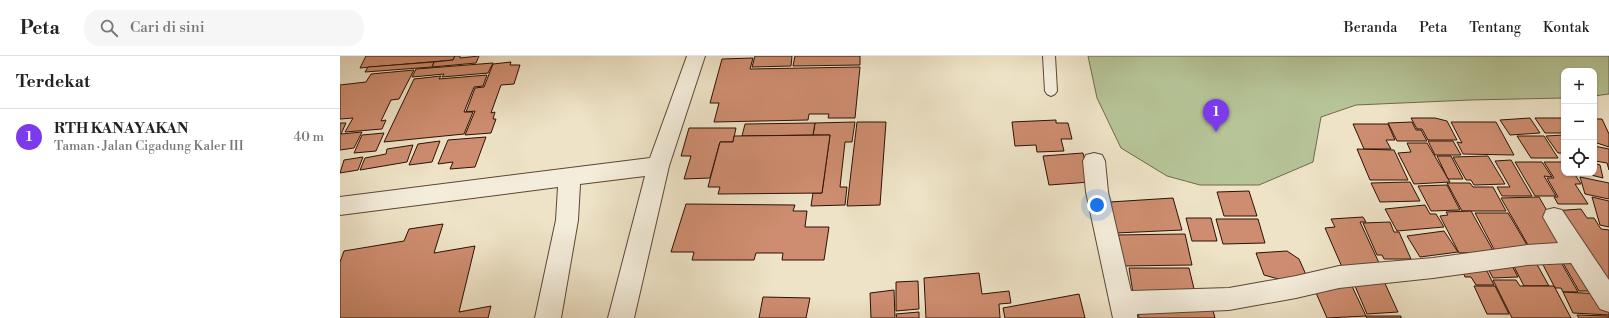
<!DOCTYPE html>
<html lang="id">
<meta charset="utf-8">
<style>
body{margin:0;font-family:"Libre Bodoni",serif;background:#f6f6f6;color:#222}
.controls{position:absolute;right:12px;top:12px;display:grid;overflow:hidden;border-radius:8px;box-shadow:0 1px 3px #0004}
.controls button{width:36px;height:36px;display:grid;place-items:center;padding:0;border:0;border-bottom:1px solid #e0e0e0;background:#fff;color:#222;font:20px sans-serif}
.you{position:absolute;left:757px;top:149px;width:14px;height:14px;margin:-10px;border:3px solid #fff;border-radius:50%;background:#1a73e8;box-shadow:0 0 0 6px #1a73e833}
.badge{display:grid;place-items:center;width:26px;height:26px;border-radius:50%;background:#7c3aed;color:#fff;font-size:13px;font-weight:700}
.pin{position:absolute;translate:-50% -33px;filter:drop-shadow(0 1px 2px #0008)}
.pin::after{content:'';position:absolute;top:21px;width:14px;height:12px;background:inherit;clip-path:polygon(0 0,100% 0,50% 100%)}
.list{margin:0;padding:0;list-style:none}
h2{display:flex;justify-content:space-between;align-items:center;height:52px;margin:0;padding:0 16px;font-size:17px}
h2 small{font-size:13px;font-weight:400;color:#767676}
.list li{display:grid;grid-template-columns:26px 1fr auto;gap:12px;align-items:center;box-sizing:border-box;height:56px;padding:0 16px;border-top:1px solid #e0e0e0}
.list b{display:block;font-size:15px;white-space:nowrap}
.list p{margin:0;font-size:13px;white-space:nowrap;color:#767676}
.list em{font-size:13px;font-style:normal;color:#767676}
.icon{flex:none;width:22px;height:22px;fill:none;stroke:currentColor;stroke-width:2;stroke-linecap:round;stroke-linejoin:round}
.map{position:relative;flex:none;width:1269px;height:262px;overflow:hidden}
header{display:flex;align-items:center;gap:24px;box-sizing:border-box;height:56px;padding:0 20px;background:#fff;border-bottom:1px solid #e0e0e0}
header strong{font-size:19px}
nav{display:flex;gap:22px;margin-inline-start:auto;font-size:14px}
.search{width:280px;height:36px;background:#f6f6f6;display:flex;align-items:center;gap:10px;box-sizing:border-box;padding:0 14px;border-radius:16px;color:#767676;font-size:15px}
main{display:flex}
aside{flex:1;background:#fff}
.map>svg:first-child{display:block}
</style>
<header>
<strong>Peta</strong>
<div class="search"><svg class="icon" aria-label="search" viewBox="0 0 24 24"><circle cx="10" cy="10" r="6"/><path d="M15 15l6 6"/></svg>Cari di sini</div>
<nav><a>Beranda</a><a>Peta</a><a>Tentang</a><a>Kontak</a></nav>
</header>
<main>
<aside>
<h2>Terdekat<small></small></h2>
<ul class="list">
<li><span class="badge">1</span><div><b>RTH KANAYAKAN</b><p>Taman · Jalan Cigadung Kaler III</p></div><em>40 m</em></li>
</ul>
</aside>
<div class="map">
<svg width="1269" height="262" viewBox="0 0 1269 262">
<rect width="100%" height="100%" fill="#eee3c7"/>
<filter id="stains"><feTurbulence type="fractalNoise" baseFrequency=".005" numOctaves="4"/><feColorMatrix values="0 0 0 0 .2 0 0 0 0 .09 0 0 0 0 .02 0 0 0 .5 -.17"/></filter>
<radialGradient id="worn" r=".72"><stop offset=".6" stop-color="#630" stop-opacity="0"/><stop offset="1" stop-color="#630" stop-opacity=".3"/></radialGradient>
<path fill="#b6c497" stroke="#716a4d" d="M748,0H1269V38L1254,40V15H1224V42L1130,44L1016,49L981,61L973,106L919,129H860L827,120L781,92L757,42Z"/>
<g fill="#ce8d70" stroke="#2c1103">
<path d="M26,0H115L113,4L20,12Z"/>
<path d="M115,0H120V2L139,0L136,7L92,11L94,6L113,4Z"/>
<path d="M415,0H452L451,10L412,11Z"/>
<path d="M455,0H520V9L453,10Z"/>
<path d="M413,2L410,13L520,11L515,62H488L489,58H469L468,64L374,66L379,47H370L382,3Z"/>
<path d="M94,6L92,11L25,16L28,11Z"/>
<path d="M171,6L170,9H180L174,28L161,29L151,57L155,56L153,63H156L151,77L125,79L135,55L126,56L135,32L144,31L153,8Z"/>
<path d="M153,7L148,17L102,21L104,18L72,21L76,13Z"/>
<path d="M74,14L59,43L51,44L41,65L46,64L42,73L5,76L13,62L0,63V29L26,26L31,18Z"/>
<path d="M147,19L143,30L134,31L124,56H133L124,78L44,86L74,23L101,20L99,23Z"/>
<path d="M1071,62H1095L1107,65L1117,84H1088L1082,73H1077Z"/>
<path d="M1190,62L1200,77L1170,79L1160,64Z"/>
<path d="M1195,62H1224V77H1205Z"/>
<path d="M1254,63H1262L1269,78V91L1254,86Z"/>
<path d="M716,64V67H728L732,83H721L724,95L697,96L696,89L675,90L672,66Z"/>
<path d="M515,66L512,86H505L500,131H507L505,149L471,150L473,137H482L490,79H473L475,67Z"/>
<path d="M517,66H546L540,149L507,150Z"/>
<path d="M1072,66L1076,74H1081L1087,85H1057L1048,67Z"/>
<path d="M1111,66H1156L1174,99L1123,98L1117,86L1122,87Z"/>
<path d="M0,67H6L1,78L22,76L14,92L0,94Z"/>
<path d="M475,67L473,79L402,80L405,68Z"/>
<path d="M1013,68H1048L1055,84H1046L1051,93H1024Z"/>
<path d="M349,72H396L393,86H380L370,122L344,123L351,100H341Z"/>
<path d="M44,77L36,95L14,97L22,79Z"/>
<path d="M490,79L482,137L378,138L380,131H368L380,86H393L394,80Z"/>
<path d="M1224,79V97H1218L1206,80Z"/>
<path d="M1177,80H1204L1218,102H1191Z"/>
<path d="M146,81L135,111L110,113L113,106L98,108L108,84Z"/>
<path d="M100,85L92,106L69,109L78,88Z"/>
<path d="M1088,85H1113L1121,99H1095Z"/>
<path d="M1067,87H1087L1110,126L1074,128L1058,97L1071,96Z"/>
<path d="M73,89L67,106L20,114L25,102L46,98L47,93Z"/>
<path d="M1254,90L1269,93V114L1267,107L1255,105Z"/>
<path d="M1017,93L1054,94L1068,124H1030Z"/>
<path d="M743,97L750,126L709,129L703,100Z"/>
<path d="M1097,100H1111L1123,123H1108Z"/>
<path d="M1148,100L1165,128L1134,129L1131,124H1126L1113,101Z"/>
<path d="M23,101L18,114L0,117L4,104Z"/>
<path d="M1171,104L1192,140H1162L1157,131H1170L1155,105Z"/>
<path d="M1175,106H1202L1212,121L1204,120L1216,140H1195Z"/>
<path d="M1204,106H1224V117H1234L1241,128H1235L1248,148H1218L1214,141H1218L1207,122H1214Z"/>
<path d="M1254,107L1260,109L1263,122L1243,117H1254Z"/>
<path d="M1240,121L1269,127V143L1245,138Z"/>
<path d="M1070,126L1080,145L1040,146L1031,127Z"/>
<path d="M1107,127H1130L1133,131H1153L1166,155H1122Z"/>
<path d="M1107,129L1120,154L1091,155L1078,130Z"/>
<path d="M909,135L917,160H884L877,136Z"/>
<path d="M1199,141L1227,189H1188L1161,142Z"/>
<path d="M1252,141L1269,145V171L1260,169Z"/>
<path d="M833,142L842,174L776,177L770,146Z"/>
<path d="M346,148L455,149L453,155H467L465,171H489L484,204H442L443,197H416L414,204H352L354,196H331Z"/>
<path d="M1085,149L1090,158H1096L1104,171L1057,175L1045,153Z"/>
<path d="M1241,153L1247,162H1254L1261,173L1269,174V228L1212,155Z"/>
<path d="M1131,155L1154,196L1119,197L1100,160L1108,159L1106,156Z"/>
<path d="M1135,157H1168L1190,194L1155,195Z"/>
<path d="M1023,161L1026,166H1020L1040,209L1002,211L985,172L995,171L991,163Z"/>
<path d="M846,162H871L877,185H852Z"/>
<path d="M876,163H918L925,187L883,188Z"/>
<path d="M1050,166L1054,176H1059L1071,203H1044L1042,199H1037L1023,167Z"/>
<path d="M103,168L94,197L135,190L119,256L151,250L148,262H0V206L4,195L64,185L69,173Z"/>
<path d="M1104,175L1118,196L1080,201L1067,180Z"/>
<path d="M845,178L852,209L781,210L776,179Z"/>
<path d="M947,195L959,203L967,221L942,224L924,219L916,197Z"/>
<path d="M1219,200H1239L1260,235H1239Z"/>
<path d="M1199,201H1218L1238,236H1223L1221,232H1215Z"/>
<path d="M1170,203H1194L1209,230H1184Z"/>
<path d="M1170,206L1178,221L1153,222L1145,207Z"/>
<path d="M1120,209H1144L1154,229H1136L1131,221H1125Z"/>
<path d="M789,212H849L855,237H793Z"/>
<path d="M639,217L642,238L669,235L671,247L659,248L660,262H586L584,222Z"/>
<path d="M1042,221L1058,256L1027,258L1012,223Z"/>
<path d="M1153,224H1176L1180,230H1214L1231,262H1172Z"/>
<path d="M578,225L579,253L556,255V226Z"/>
<path d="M1010,226L1026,260L987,262L973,230Z"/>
<path d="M1134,230H1155L1169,258H1147Z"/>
<path d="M554,234L555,262H531L530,237Z"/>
<path d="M1223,236L1262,238L1269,250V259L1233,257Z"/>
<path d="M739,238L745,262H665L663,252Z"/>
<path d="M423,241L470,242L466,262H419Z"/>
<path d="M871,247L875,262H799L797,248Z"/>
<path d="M579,256V262H557L556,258Z"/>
<path d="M1237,259L1269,260V262H1239Z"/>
<path d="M1026,260H1061V262H1027Z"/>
</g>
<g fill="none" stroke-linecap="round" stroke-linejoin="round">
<g stroke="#5c4634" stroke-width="2">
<path id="service" d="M703,0H715L717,35L715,38L711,40L707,38L705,35Z"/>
</g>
<g stroke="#5c4634" stroke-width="2">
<g id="minor">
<path d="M347,0H365L329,110L294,262H268L305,120L240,128L238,164L221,262H195L216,164L218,131L0,159V141L310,102Z"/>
<path d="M754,97L762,99L765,105L768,136L791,235L889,232L956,220L999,210L1093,202L1187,189L1218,187L1203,161L1206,154L1214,152L1222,154L1269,224V256L1260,253L1231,207L1187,209L1093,222L999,232L956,242L889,254L797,258V262H773L746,136L743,105L746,99Z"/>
</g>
</g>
<use href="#service" fill="#f4eddb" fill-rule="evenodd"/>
<use href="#minor" fill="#f4eddb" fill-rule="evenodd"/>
</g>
<rect width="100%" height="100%" filter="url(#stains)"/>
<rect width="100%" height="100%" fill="url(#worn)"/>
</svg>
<div class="controls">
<button>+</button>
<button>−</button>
<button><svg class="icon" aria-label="locate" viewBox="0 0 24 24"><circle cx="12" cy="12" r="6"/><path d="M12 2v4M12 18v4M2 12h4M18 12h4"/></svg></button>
</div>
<div class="you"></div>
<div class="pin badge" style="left:876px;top:76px">1</div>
</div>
</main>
